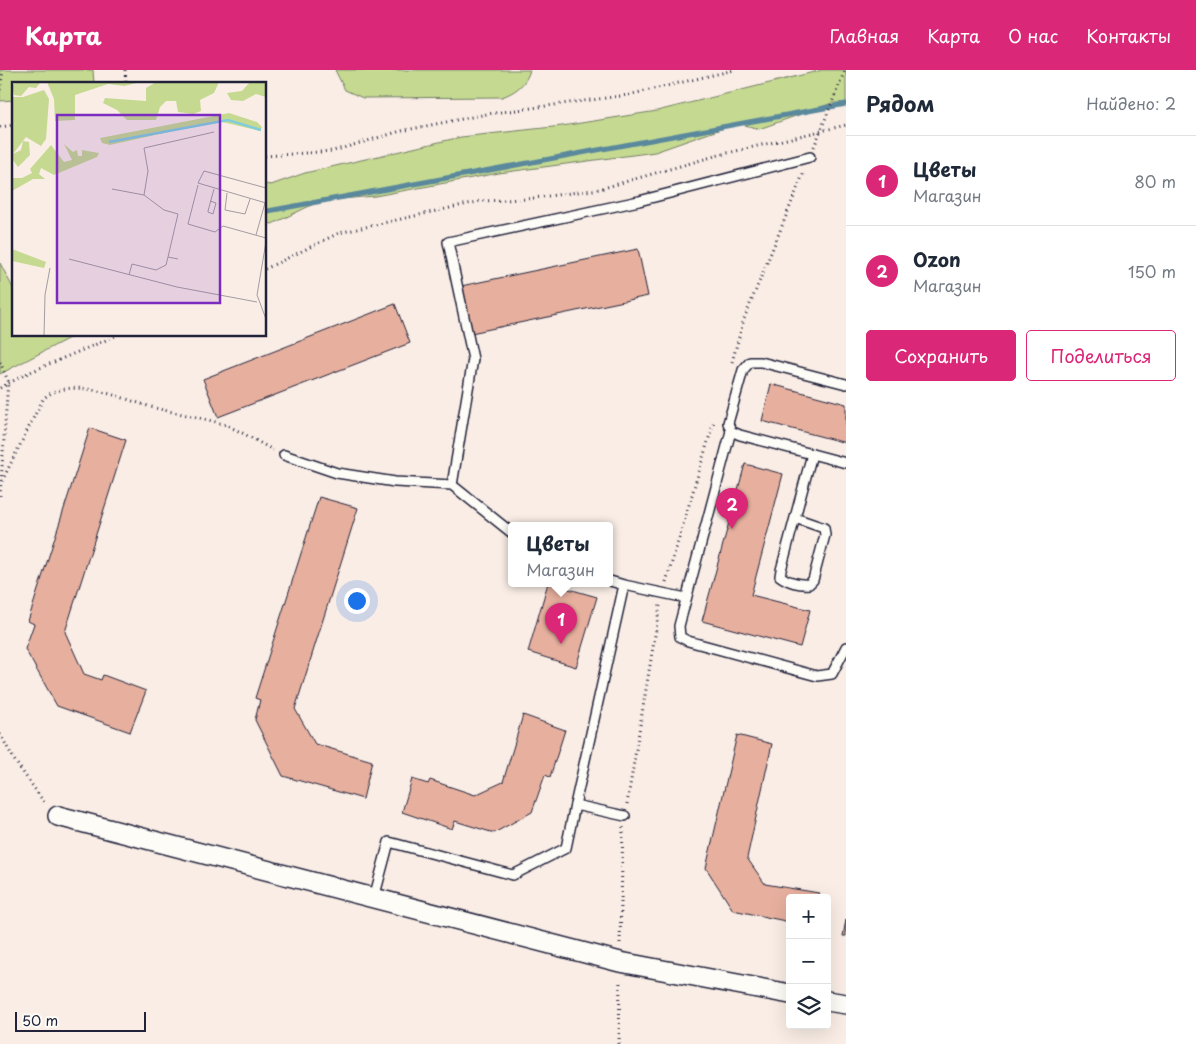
<!DOCTYPE html>
<html lang="ru">
<meta charset="utf-8">
<style>
body{margin:0;font-family:"Playpen Sans",sans-serif;background:#f2f2f3;color:#1f2937}
.controls{position:absolute;right:15px;bottom:15px;display:grid;overflow:hidden;border-radius:5px;box-shadow:0 5px 20px #0002}
.controls button{width:45px;height:45px;display:grid;place-items:center;padding:0;border:0;border-bottom:1px solid #e0e1e3;background:#fff;color:#1f2937;font:25px sans-serif}
.scale{position:absolute;left:15px;bottom:12px;width:131px;box-sizing:border-box;padding-left:5px;border:2px solid #22223b;border-top:0;font-size:14px;line-height:18px;white-space:nowrap;color:#22223b;-webkit-text-stroke:4px #fdfcf7;paint-order:stroke}
.you{position:absolute;left:356px;top:530px;width:18px;height:18px;margin:-12px;border:4px solid #fff;border-radius:50%;background:#1a73e8;box-shadow:0 0 0 8px #1a73e833}
.badge{display:grid;place-items:center;width:32px;height:32px;border-radius:50%;background:#db2777;color:#fff;font-size:16px;font-weight:700}
.pin{position:absolute;translate:-50% -41px;filter:drop-shadow(0 1px 2px #0008)}
.pin::after{content:'';position:absolute;top:26px;width:18px;height:15px;background:inherit;clip-path:polygon(0 0,100% 0,50% 100%)}
.popup{position:absolute;left:508px;top:452px;width:105px;height:65px;box-sizing:border-box;display:grid;place-content:center;border-radius:5px;background:#fff;filter:drop-shadow(0 1px 4px #0005);font-size:16px;white-space:nowrap;color:#747a83}
.popup b{font-size:19px;color:#1f2937}
.popup::after{content:'';position:absolute;left:50%;top:100%;margin-left:-10px;border:10px solid transparent;border-top-color:#fff}
.list{margin:0;padding:0;list-style:none}
h2{display:flex;justify-content:space-between;align-items:center;height:65px;margin:0;padding:0 20px;font-size:21px}
h2 small{font-size:16px;font-weight:400;color:#747a83}
.list li{display:grid;grid-template-columns:32px 1fr auto;gap:15px;align-items:center;box-sizing:border-box;height:90px;padding:0 20px;border-top:1px solid #e0e1e3}
.list b{display:block;font-size:19px;white-space:nowrap}
.list p{margin:0;font-size:16px;white-space:nowrap;color:#747a83}
.list em{font-size:16px;font-style:normal;color:#747a83}
.actions{display:flex;gap:10px;padding:15px 20px}
.actions a{flex:1;padding:11px 0;border:1px solid #db2777;border-radius:5px;text-align:center;font-size:18px;color:#db2777}
.actions .main{background:#db2777;color:#fff}
.icon{flex:none;width:28px;height:28px;fill:none;stroke:currentColor;stroke-width:2;stroke-linecap:round;stroke-linejoin:round}
.map{position:relative;flex:none;width:846px;height:974px;overflow:hidden}
header{display:flex;align-items:center;gap:30px;box-sizing:border-box;height:70px;padding:0 25px;background:#db2777;color:#fff}
header strong{font-size:24px}
nav{display:flex;gap:28px;margin-inline-start:auto;font-size:18px}
main{display:flex}
aside{flex:1;background:#fff}
.map>svg:first-child{display:block}
</style>
<header>
<strong>Карта</strong>
<nav><a>Главная</a><a>Карта</a><a>О нас</a><a>Контакты</a></nav>
</header>
<main>
<div class="map">
<svg width="846" height="974" viewBox="0 0 846 974">
<rect width="100%" height="100%" fill="#f9ede5"/>
<filter id="ink" filterUnits="userSpaceOnUse"><feTurbulence type="fractalNoise" baseFrequency=".02" numOctaves="2"/><feDisplacementMap in="SourceGraphic" scale="10" xChannelSelector="R" yChannelSelector="G"/><feConvolveMatrix kernelMatrix="1 2 1 2 8 2 1 2 1" color-interpolation-filters="sRGB"/></filter>
<g filter="url(#ink)">
<g fill="#c5da90" stroke="#747e66">
<path d="M0,0H93L94,14H14V30L0,31Z"/>
<path d="M335,0H530C526,14 516,22 502,27L363,28L345,20Z"/>
<path d="M822,0H846V33H832L759,59L738,53L655,82L499,103L375,126L320,131L272,154L265,152V114L271,115L305,103L461,67L562,56L657,41Z"/>
<path d="M0,193L14,220V265H75L0,304Z"/>
</g>
<g fill="none" stroke-linecap="round" stroke-linejoin="round">
<path stroke="#5a889d" stroke-width="5" d="M268,141L846,34"/>
</g>
<g fill="#e7b09e" stroke="#22223b">
<path d="M638,179L648,226L471,263L461,216Z"/>
<path d="M395,234L410,273L218,347L203,309Z"/>
<path d="M771,314L846,334V373L762,351Z"/>
<path d="M90,358L126,370L65,562L84,604L101,610L103,605L146,621L130,662L57,636L25,579L34,554L28,551Z"/>
<path d="M745,394L783,404L751,525L810,540L800,577L702,551Z"/>
<path d="M319,427L358,438L295,639L315,674L372,691L363,729L283,706L255,650L260,630L255,628Z"/>
<path d="M548,513L597,527L576,597L528,582Z"/>
<path d="M523,645L565,660L550,707L545,705L532,742L494,763L455,751L452,759L402,742L412,709L428,714L430,710L475,725L503,712Z"/>
<path d="M737,665L772,674L747,788L765,814L819,823L818,828H790V852L733,840L706,798Z"/>
<path d="M846,850V866H843Z"/>
</g>
<g fill="none" stroke-linecap="round" stroke-linejoin="round">
<g stroke="#22223b" stroke-width="12">
<g id="lane">
<path d="M846,314L761,292H750L743,300L728,353L731,361L740,365L846,393"/>
<path d="M731,361L679,556L680,567L688,571L817,606L832,604L846,577"/>
<path d="M284,385L337,403L395,412L452,415L512,463"/>
<path d="M452,415L473,289L448,172L639,131L810,87"/>
<path d="M795,448L824,458L825,465L813,510L809,514C800,515 788,512 780,506L781,500L812,384"/>
<path d="M624,515L686,528"/>
<path d="M575,735L624,515L610,511"/>
<path d="M374,828L389,772L513,805L566,778L575,735L625,746"/>
</g>
</g>
<g stroke="#22223b" stroke-width="22">
<g id="street">
<path d="M58,746L620,892L790,924"/>
<path d="M827,931L846,934"/>
</g>
</g>
<g stroke="#22223b" stroke-width="3" stroke-dasharray="1 4" stroke-linecap="butt">
<path d="M125,0L126,14"/>
<path d="M0,20L3,0"/>
<path d="M0,57L14,55"/>
<path d="M814,77L845,0"/>
<path d="M265,86L333,81L401,61L487,44L628,25L734,0"/>
<path d="M265,199L339,163L481,131L527,129L600,119L715,86L846,55"/>
<path d="M0,292L8,311L0,426"/>
<path d="M732,292L744,249L804,102"/>
<path d="M0,318L28,303L118,265"/>
<path d="M2,411L43,329C71,303 126,331 159,339C181,344 204,348 226,355C242,362 258,372 273,380"/>
<path d="M666,512L714,351"/>
<path d="M0,664L15,691L46,735"/>
<path d="M627,734L660,535"/>
<path d="M620,873L623,757"/>
<path d="M619,974L620,910"/>
</g>
<use href="#lane" stroke="#fdfcf7" stroke-width="9"/>
<use href="#street" stroke="#fdfcf7" stroke-width="19"/>
</g>
</g>
<g transform="translate(12 12)">
<rect width="254" height="254" fill="#f9ede5"/>
<path d="M6,0H28V1L24,6L17,5L9,14L2,13L0,3ZM35,0H129L112,4L96,2L63,13V38L43,39L42,17ZM144,0H207L202,11L188,18L189,29L181,32L166,30L164,19H154L148,25L144,38H115L105,28L91,21L93,16L134,19V6ZM238,0H254V15L244,12L231,19L219,18L215,11L230,9ZM32,8L37,17L34,57L29,64L14,55L1,72L9,68L11,59L17,60L18,73L6,85L0,77V15H11ZM217,31L245,40L250,45L248,49L206,39L98,63L90,61L88,56ZM52,62L61,70L65,68L66,74H70V68L87,71L85,75L42,93L29,86L27,92L33,97H21L0,109V96H10L20,91L18,87L39,63L52,80L60,78ZM0,167L34,180L32,186L0,179Z" fill="#c5da90"/>
<path fill="none" stroke="#7fccde" stroke-width="2.5" d="M97,60L216,38L249,48"/>
<path fill="none" stroke="#a39ca1" stroke-width="1" d="M186,103L176,142L203,150L211,144L254,156M254,106L192,89L186,101L254,121M100,107L132,113L152,128L166,132L156,175M215,111L213,128L233,132L238,117M132,113L136,89L132,66L202,50M198,119L204,121L201,132L196,130V129L202,107M244,153L253,121M254,160L245,213L254,237M57,177L165,205L245,220M117,193L120,182L144,188L154,183L156,175L166,177M32,254L33,213L38,186"/>
<path fill="#7b2cbf" fill-opacity="0.15" stroke="#7b2cbf" stroke-width="2.5" d="M45,33H208V221H45Z"/>
<rect width="254" height="254" fill="none" stroke="#22223b" stroke-width="2.5"/>
</g>
</svg>
<div class="controls">
<button>+</button>
<button>−</button>
<button><svg class="icon" aria-label="layers" viewBox="0 0 24 24"><path d="M12 4l9 5-9 5-9-5zM3 14l9 5 9-5"/></svg></button>
</div>
<div class="scale">50 m</div>
<div class="you"></div>
<div class="pin badge" style="left:561px;top:574px">1</div>
<div class="popup"><b>Цветы</b>Магазин</div>
<div class="pin badge" style="left:732px;top:459px">2</div>
</div>
<aside>
<h2>Рядом<small>Найдено: 2</small></h2>
<ul class="list">
<li><span class="badge">1</span><div><b>Цветы</b><p>Магазин</p></div><em>80 m</em></li>
<li><span class="badge">2</span><div><b>Ozon</b><p>Магазин</p></div><em>150 m</em></li>
</ul>
<div class="actions"><a class="main">Сохранить</a><a>Поделиться</a></div>
</aside>
</main>
